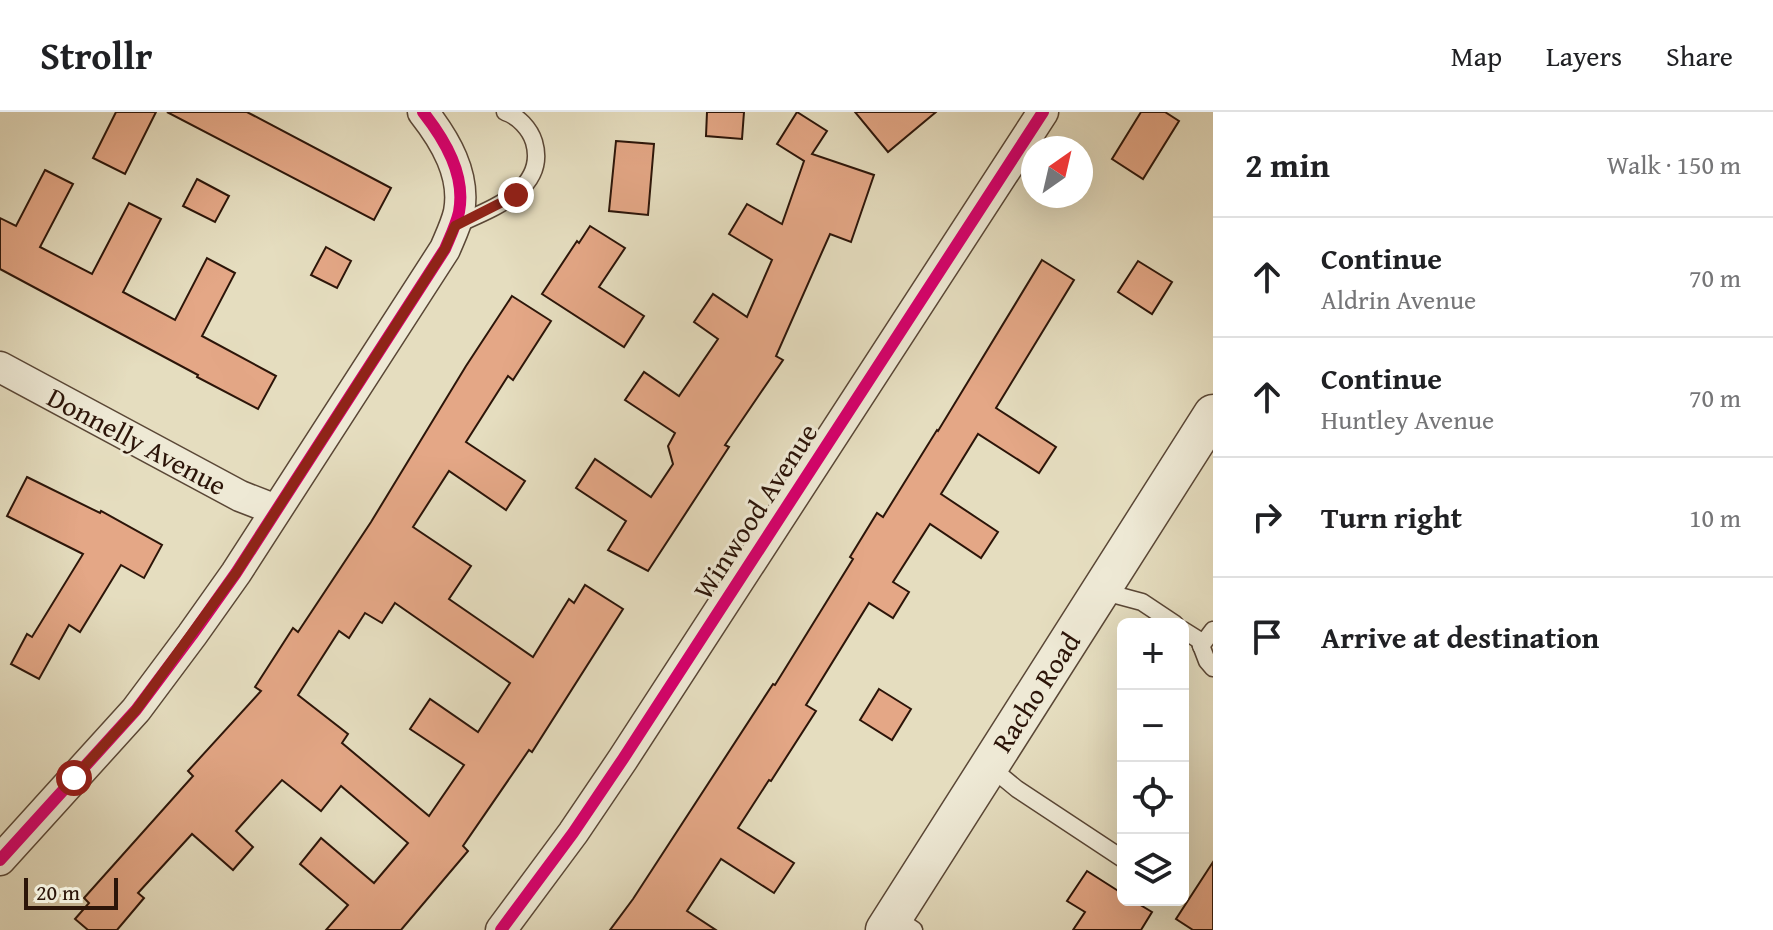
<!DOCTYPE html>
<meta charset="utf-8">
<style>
body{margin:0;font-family:"Gentium Book Plus",serif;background:#f2f2f2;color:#202124}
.controls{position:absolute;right:24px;bottom:24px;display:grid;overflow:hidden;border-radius:12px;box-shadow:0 8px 32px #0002}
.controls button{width:72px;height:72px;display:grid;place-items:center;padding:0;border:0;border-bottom:2px solid #e0e0e0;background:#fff;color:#202124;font:40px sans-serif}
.compass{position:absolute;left:1021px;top:24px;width:72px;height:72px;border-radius:50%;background:#fff;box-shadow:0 8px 32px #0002;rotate:34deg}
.scale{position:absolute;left:24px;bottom:20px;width:94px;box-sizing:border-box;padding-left:8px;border:4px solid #2c1509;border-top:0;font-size:22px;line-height:28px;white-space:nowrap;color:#2c1509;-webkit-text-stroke:6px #eee9d5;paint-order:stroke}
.stop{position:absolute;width:24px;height:24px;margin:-18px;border:6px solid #8f2418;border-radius:50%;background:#fff}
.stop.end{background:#8f2418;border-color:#fff;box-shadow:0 2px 8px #0008}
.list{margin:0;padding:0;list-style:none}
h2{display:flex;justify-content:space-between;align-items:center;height:104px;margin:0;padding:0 32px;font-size:34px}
h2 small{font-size:26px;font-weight:400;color:#757577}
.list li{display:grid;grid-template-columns:52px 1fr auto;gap:24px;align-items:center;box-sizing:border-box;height:120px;padding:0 32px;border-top:2px solid #e0e0e0}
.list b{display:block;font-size:30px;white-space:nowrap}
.list p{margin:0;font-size:26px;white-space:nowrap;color:#757577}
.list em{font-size:26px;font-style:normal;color:#757577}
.icon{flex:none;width:44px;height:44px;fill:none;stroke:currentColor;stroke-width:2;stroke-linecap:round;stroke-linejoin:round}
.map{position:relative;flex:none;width:1213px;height:818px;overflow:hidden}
header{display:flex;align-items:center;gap:48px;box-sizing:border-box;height:112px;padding:0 40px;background:#fff;border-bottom:2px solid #e0e0e0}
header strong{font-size:38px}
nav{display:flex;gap:44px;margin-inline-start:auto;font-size:28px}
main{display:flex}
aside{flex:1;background:#fff}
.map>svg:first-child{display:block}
</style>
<header>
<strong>Strollr</strong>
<nav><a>Map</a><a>Layers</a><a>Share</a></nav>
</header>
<main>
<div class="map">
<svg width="1213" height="818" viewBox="0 0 1213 818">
<rect width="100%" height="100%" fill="#e5ddbf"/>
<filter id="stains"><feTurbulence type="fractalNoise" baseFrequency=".0025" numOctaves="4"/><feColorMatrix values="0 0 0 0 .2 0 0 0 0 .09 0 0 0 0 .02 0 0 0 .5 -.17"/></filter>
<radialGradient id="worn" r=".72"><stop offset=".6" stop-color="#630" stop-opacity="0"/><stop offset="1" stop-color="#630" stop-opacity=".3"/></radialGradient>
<g fill="#e4a786" stroke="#2c1509" stroke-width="2" fill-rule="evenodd">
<path d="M116,0H156L125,62L93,46Z"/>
<path d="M167,0H247L391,76L374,108Z"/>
<path d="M707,0H744L742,27L706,24Z"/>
<path d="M797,0L827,19L812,42L874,63L851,130L830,122L776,244L783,248L725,333L729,335L648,459L608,438L626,409L576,376L595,347L651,385L673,352L668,334L675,321L625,288L644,260L679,284L718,227L694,210L713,182L747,205L772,148L729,122L747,92L782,112L804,49L777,32Z"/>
<path d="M855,0H936L888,40Z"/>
<path d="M1141,0H1165L1179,9L1143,67L1112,47Z"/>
<path d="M616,29L654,32L648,103L609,99Z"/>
<path d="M45,58L73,72L40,135L92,162L129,91L161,107L123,180L175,208L207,146L235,161L202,224L276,264L258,297L197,265L198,263L0,157V106L16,114Z"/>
<path d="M197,67L229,84L215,110L183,94Z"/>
<path d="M590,114L625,136L599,175L644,204L624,235L542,182L577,129L579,131Z"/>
<path d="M326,135L351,149L337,176L311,163Z"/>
<path d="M1042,148L1074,168L996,296L1056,335L1039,361L978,322L941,382L998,420L981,446L930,412L893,470L909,480L893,506L869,491L806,593L816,599L771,669L769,668L738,716L794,751L774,781L721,747L687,799L716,818H610L633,787L773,572L775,573L853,447L850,445L877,401L883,405L937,318L938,319Z"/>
<path d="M1138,149L1172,170L1152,202L1118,180Z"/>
<path d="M512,184L551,209L513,268L508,264L466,330L525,369L506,398L449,359L413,415L471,454L449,487L533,545L569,487L574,491L585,473L623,497L532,640L529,638L463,734L468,739L401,818H326L348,793L300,752L321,726L374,771L408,731L341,674L321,699L282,668L236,719L253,735L233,758L192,722L138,781L144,786L117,818H88L75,807L89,791L84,786L193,664L188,659L261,579L255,575L293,516L298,520L371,410L466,254ZM395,491L510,571L478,620L430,587L410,617L464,653L429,704L342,631L348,622L298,583L339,519L349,526L365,501L382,511Z"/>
<path d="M27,365L100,401L101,399L162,433L144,466L121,453L80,520L69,513L39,567L11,552L27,522L32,525L83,442L7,404Z"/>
<path d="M879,577L911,597L892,628L860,608Z"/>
<path d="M1213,750V818H1193L1176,807Z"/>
<path d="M1087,759L1123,782V788H1132L1152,800L1141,818H1073L1085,800L1067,789Z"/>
</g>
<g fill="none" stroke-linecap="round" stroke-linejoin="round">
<g stroke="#5a4736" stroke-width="19">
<g id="service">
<path d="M456,113C490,97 548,78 534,30C530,17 518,4 505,0"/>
<path d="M1101,479L1142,490L1175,512"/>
<path d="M1183,518L1199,528L1207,549L1213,556"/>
<path d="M1201,534L1213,518"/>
<path d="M989,654L1017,677L1123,747"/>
<path d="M893,804L914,818"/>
</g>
</g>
<g stroke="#5a4736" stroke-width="33">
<g id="minor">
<path d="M0,255L240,384L276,398"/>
<path d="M0,748L136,598L192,523L236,461L445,137C450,125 456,113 459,100C466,63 445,28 423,0"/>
<path d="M501,818L573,721L623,647L1043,0"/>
</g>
</g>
<g stroke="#5a4736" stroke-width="41">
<path id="tertiary" d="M885,818L1213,302"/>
</g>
<use href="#service" stroke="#eee9d5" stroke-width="16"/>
<use href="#minor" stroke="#eee9d5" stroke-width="30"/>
<use href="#tertiary" stroke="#eee9d5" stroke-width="38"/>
<g stroke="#eee9d5" stroke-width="17">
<g id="cycleway">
<path d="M0,748L136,598L192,523L236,461L445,137C450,125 456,113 459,100C466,63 445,28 423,0"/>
<path d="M501,818L573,721L623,647L1043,0"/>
</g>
</g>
<use href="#cycleway" stroke="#d6006c" stroke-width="12"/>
</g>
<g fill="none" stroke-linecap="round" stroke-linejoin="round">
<path stroke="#8f2418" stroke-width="10" d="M74,666L136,598L236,461L445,137L455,114L516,83"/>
</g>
<g text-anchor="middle" stroke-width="6" stroke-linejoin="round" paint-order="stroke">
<g font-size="28" fill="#2c1509" stroke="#eee9d5">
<text transform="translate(137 329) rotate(28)" y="10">Donnelly Avenue</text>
<text transform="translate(755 399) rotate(-57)" y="10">Winwood Avenue</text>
<text transform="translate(1036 580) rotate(-57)" y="10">Racho Road</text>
</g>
</g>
<rect width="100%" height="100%" filter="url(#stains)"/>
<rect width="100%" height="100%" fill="url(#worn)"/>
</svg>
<div class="controls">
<button>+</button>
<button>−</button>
<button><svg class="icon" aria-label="locate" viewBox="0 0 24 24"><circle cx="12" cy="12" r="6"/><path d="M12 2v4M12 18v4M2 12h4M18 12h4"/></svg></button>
<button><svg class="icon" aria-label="layers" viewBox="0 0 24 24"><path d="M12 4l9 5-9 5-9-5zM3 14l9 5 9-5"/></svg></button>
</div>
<svg class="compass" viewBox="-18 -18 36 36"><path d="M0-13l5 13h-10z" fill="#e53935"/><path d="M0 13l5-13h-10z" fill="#757577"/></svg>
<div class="scale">20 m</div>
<div class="stop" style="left:74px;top:666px"></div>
<div class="stop end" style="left:516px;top:83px"></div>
</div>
<aside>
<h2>2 min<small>Walk · 150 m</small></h2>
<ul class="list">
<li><svg class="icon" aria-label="ahead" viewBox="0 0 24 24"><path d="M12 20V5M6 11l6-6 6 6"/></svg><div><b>Continue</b><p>Aldrin Avenue</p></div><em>70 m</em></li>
<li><svg class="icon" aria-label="ahead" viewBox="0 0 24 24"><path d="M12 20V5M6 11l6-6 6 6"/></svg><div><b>Continue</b><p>Huntley Avenue</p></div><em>70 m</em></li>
<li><svg class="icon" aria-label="right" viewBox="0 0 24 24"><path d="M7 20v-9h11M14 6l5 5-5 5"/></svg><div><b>Turn right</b></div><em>10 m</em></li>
<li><svg class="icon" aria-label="arrive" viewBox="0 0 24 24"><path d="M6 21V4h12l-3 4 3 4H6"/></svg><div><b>Arrive at destination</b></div></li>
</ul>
</aside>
</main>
